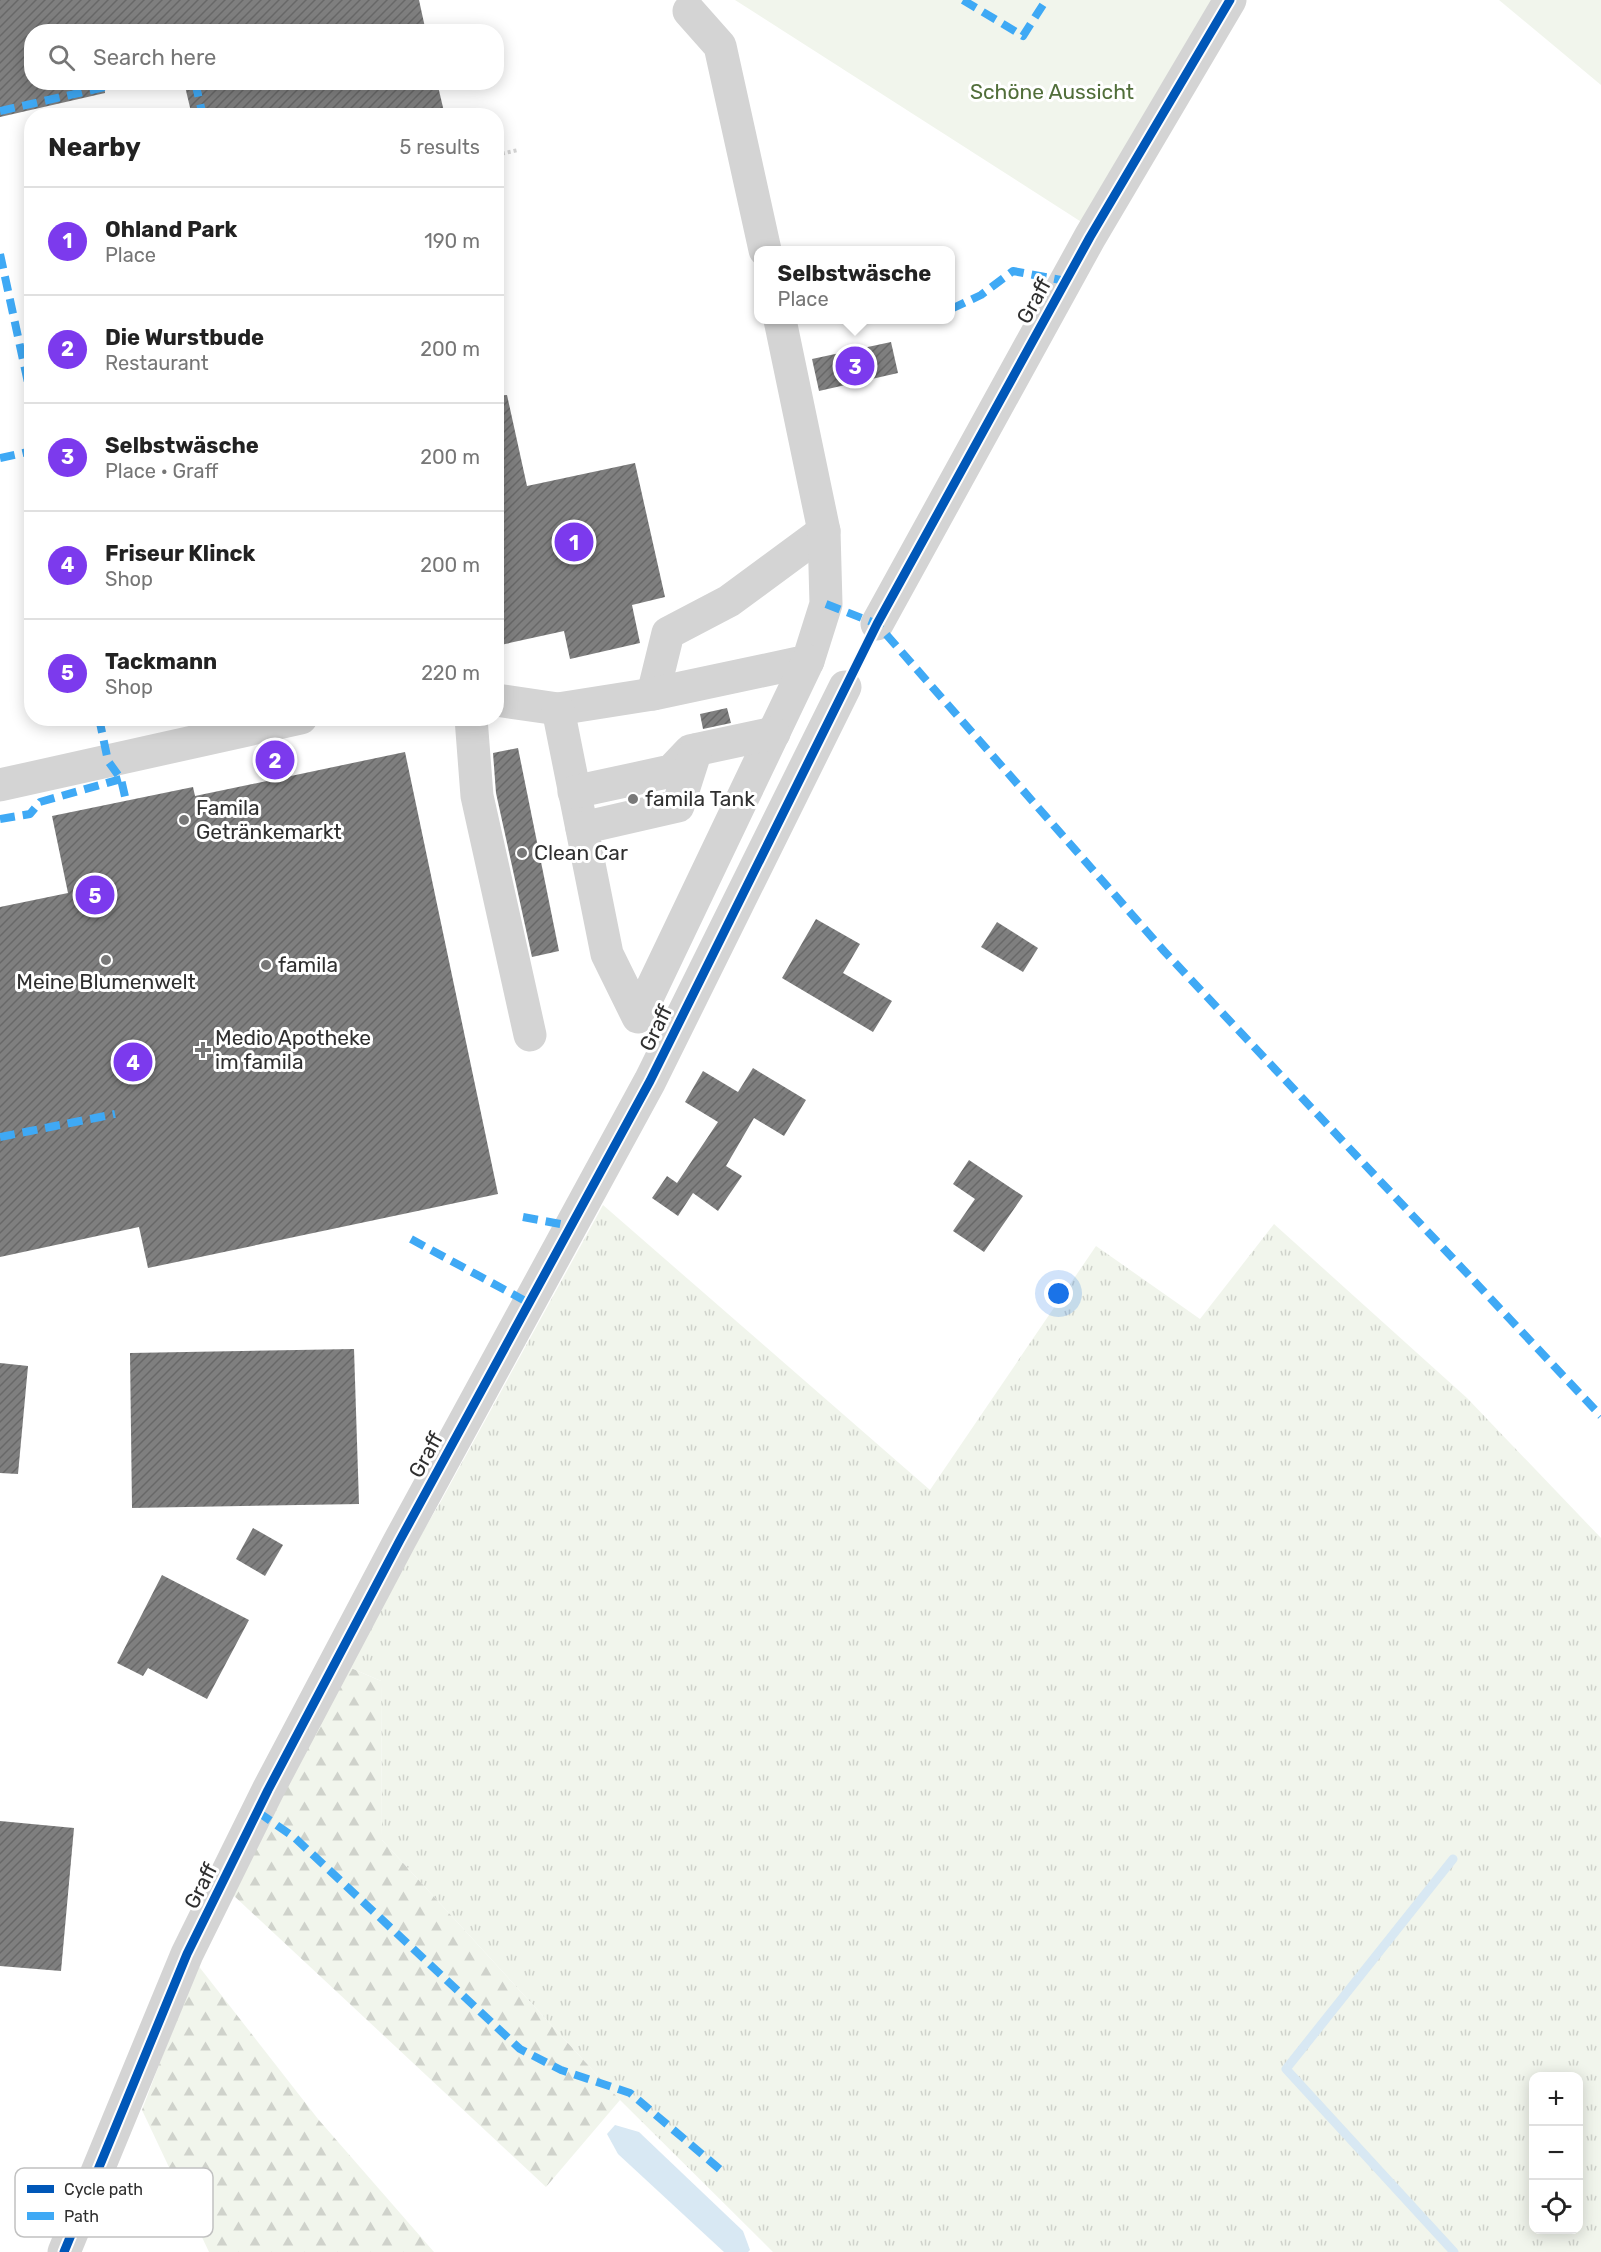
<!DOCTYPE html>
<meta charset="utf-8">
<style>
body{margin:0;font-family:Rubik,sans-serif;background:#f2f2f2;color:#222}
.controls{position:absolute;right:18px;bottom:18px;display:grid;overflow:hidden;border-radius:12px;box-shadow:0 3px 15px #0003}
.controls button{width:54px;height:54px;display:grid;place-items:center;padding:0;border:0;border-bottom:2px solid #e0e0e0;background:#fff;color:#222;font:30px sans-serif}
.you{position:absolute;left:1059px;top:1294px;width:21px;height:21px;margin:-15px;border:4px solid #fff;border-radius:50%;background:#1a73e8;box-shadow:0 0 0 9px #1a73e833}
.badge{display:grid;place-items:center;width:39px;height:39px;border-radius:50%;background:#7c3aed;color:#fff;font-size:20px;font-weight:700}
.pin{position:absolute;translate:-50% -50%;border:3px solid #fff;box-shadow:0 2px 6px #0006}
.popup{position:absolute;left:754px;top:246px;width:201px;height:78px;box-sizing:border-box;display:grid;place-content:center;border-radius:12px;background:#fff;filter:drop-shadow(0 2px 4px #0005);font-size:20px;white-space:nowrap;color:#767676}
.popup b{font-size:22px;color:#222}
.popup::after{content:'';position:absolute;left:50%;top:100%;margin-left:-12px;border:12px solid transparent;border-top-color:#fff}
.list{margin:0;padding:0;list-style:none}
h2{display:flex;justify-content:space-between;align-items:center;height:78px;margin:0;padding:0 24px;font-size:26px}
h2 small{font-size:20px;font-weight:400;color:#767676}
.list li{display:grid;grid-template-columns:39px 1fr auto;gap:18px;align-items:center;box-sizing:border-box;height:108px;padding:0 24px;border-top:2px solid #e0e0e0}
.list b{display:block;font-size:22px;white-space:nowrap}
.list p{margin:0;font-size:20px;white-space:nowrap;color:#767676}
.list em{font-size:20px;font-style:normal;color:#767676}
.icon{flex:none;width:33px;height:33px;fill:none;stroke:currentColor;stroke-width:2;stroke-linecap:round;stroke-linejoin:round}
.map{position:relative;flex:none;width:1601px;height:2252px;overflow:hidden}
.search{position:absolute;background:#fff;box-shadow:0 3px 15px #0003;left:24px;top:24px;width:480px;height:66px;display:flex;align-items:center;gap:15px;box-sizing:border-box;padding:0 21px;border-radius:24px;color:#767676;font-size:22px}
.panel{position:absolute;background:#fff;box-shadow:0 3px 15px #0003;left:24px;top:108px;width:480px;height:618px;border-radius:24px}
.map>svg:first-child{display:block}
</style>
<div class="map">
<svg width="1601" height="2252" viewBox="0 0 1601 2252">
<defs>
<pattern id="grass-tufts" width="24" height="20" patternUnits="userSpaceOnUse" patternTransform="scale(1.5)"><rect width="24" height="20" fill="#f1f5ec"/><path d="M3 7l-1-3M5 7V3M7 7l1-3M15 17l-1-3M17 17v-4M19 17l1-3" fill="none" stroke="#cfd2cb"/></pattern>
<pattern id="forest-firs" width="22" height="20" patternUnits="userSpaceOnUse" patternTransform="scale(1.5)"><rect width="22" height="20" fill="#f1f5ec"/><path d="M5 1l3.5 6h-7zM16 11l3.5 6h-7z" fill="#cfd2cb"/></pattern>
<pattern id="building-hatch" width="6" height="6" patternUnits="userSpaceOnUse" patternTransform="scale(1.5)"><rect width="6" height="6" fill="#7f7f7f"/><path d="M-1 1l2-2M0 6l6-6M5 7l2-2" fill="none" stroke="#686868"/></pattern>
</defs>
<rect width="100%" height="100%" fill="#fff"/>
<path fill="url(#grass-tufts)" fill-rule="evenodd" d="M603,1205L930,1490L1096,1246L1200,1319L1274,1224L1467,1398L1601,1538V2252H773L620,2100L382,1840L381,1681L344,1665L441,1501ZM1534,2076H1578V2230H1534Z"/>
<g fill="url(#forest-firs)">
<path d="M344,1665L381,1681L382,1840L620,2100L546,2187L232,1894Z"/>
<path d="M197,1964L318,2119L434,2252H209L142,2110Z"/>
</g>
<g fill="#f1f5ec">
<path d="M735,0H1216L1083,223Z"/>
<path d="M1499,0H1601V85Z"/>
</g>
<path fill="#d8e8f3" d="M615,2125L639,2132L743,2231L750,2250L748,2252H724L618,2154L607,2134Z"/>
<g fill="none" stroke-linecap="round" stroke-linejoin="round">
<path stroke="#d8e8f3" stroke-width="9" d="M1453,1859L1286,2069L1454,2252"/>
</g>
<g fill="url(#building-hatch)">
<path d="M0,0H419L426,32H32V82H104L105,93L0,117Z"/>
<path d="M184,82H437L445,116H192Z"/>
<path d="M891,342L898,373L819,391L812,359Z"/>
<path d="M507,395L527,486L635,463L665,597L632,605L640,643L570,659L564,631L496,646V396Z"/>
<path d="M727,708L731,723L703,729L700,714Z"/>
<path d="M518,748L559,951L532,957L496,793L493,753Z"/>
<path d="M405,752L498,1194L148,1268L139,1227L0,1257V907L68,893L52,816L193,787L195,796Z"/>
<path d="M816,919L860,944L843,973L892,1001L873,1032L782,978Z"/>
<path d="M997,922L1038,948L1023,972L981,947Z"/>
<path d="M753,1068L806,1100L784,1136L754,1118L726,1166L742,1176L718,1211L693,1193L678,1216L652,1198L667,1176L677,1183L718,1122L685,1102L703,1071L738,1092Z"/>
<path d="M969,1160L1023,1196L984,1252L953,1231L975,1199L953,1184Z"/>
<path d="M354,1349L359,1504L132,1508L130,1353Z"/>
<path d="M0,1363L28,1366L18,1474L0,1473Z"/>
<path d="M253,1528L283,1545L265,1576L236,1559Z"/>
<path d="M162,1575L249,1620L207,1699L148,1668L143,1676L117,1663Z"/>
<path d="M0,1821L74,1828L61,1971L0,1966Z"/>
</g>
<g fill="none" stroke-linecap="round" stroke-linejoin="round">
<path stroke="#d4d4d4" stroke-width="4" stroke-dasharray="3 3" stroke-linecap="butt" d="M496,155L518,150"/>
<g stroke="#d4d4d4" stroke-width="33">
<path d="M689,11L720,46L765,250"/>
<path d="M877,624L1090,237L1230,0"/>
<path d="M653,694L668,633L729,601L824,531"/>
<path d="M496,700L558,709L653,694L808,661L826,604L824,531L780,320"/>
<path d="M558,709L607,954L638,1017L808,661"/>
<path d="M471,718L477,796L530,1035"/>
<path d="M0,785L301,718"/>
<path d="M574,792L671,771L690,751L774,733"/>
<path d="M582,828L678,806L696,750"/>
<path d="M64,2252L187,1954L268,1790L400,1540L650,1081L845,687"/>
</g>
<g stroke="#3fa9f5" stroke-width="8" stroke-dasharray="15 8" stroke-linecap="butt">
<path d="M963,0L1023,36L1046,0"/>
<path d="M195,82L203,116"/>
<path d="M0,111L127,82"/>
<path d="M0,254L32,401"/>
<path d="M951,309L981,295L1013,271L1066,281"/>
<path d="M0,458L32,451"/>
<path d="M826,604L877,624L1164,951L1601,1416"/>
<path d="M99,718L108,761L121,779L126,801"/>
<path d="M0,819L30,814L40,802L121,779"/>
<path d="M0,1137L115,1114"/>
<path d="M523,1217L571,1226"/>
<path d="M411,1239L529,1303"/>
<path d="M258,1812L295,1838L520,2049L561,2070L630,2093L723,2172"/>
</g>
<g stroke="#fff" stroke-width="13">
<path id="cycleway" d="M64,2252L187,1954L268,1790L400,1540L650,1081L877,624L1090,237L1230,0"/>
</g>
<use href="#cycleway" stroke="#0057b8" stroke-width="9"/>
</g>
<g fill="#787878" stroke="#fff" stroke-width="2">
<circle cx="633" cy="799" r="6"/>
<circle cx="184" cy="820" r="6"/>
<circle cx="522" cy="853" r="6"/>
<circle cx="106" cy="960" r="6"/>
<circle cx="266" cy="965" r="6"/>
<path d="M200 1041h6v6h6v6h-6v6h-6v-6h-6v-6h6z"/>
</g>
<g text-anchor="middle" stroke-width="6" stroke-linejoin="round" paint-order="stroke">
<g font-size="21" fill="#516e3a" stroke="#fff">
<text x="1052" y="99">Schöne Aussicht</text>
</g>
<g font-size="21" fill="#2f2f2f" stroke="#fff">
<text transform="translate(1034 301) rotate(-61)" y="7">Graff</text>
<text transform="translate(656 1028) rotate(-64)" y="7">Graff</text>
<text transform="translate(426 1455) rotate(-61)" y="7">Graff</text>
<text transform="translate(201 1886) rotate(-63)" y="7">Graff</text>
</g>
<g font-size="21" fill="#2f2f2f" stroke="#fff" text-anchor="start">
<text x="645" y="806">famila Tank</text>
<text x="196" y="815">Famila<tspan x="196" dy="24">Getränkemarkt</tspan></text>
<text x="534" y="860">Clean Car</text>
<text x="278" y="972">famila</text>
<text x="106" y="989" text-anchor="middle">Meine Blumenwelt</text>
<text x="215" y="1045">Medio Apotheke<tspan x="215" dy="24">im famila</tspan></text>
</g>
</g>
<rect x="15" y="2168" width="198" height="69" rx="9" fill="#fff" stroke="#c1c1c1" stroke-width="1.5"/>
<rect x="27" y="2185" width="27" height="8" fill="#0057b8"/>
<rect x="27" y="2212" width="27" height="8" fill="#3fa9f5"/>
<g font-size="16" fill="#2f2f2f">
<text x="64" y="2195">Cycle path</text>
<text x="64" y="2222">Path</text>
</g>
</svg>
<div class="controls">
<button>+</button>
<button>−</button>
<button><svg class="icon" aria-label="locate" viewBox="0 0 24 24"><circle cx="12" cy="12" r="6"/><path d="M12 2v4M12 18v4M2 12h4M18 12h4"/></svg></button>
</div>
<div class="you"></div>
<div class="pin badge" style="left:574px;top:542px">1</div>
<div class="pin badge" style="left:275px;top:760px">2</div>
<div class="pin badge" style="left:855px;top:366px">3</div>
<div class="popup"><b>Selbstwäsche</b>Place</div>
<div class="pin badge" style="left:133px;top:1062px">4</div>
<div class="pin badge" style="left:95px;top:895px">5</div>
<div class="search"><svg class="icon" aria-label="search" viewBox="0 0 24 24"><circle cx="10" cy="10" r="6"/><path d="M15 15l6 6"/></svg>Search here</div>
<section class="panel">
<h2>Nearby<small>5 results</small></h2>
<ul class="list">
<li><span class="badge">1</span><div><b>Ohland Park</b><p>Place</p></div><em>190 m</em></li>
<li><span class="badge">2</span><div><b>Die Wurstbude</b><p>Restaurant</p></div><em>200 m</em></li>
<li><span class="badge">3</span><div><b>Selbstwäsche</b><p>Place · Graff</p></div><em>200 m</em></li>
<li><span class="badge">4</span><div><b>Friseur Klinck</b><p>Shop</p></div><em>200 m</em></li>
<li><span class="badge">5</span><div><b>Tackmann</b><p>Shop</p></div><em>220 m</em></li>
</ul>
</section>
</div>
